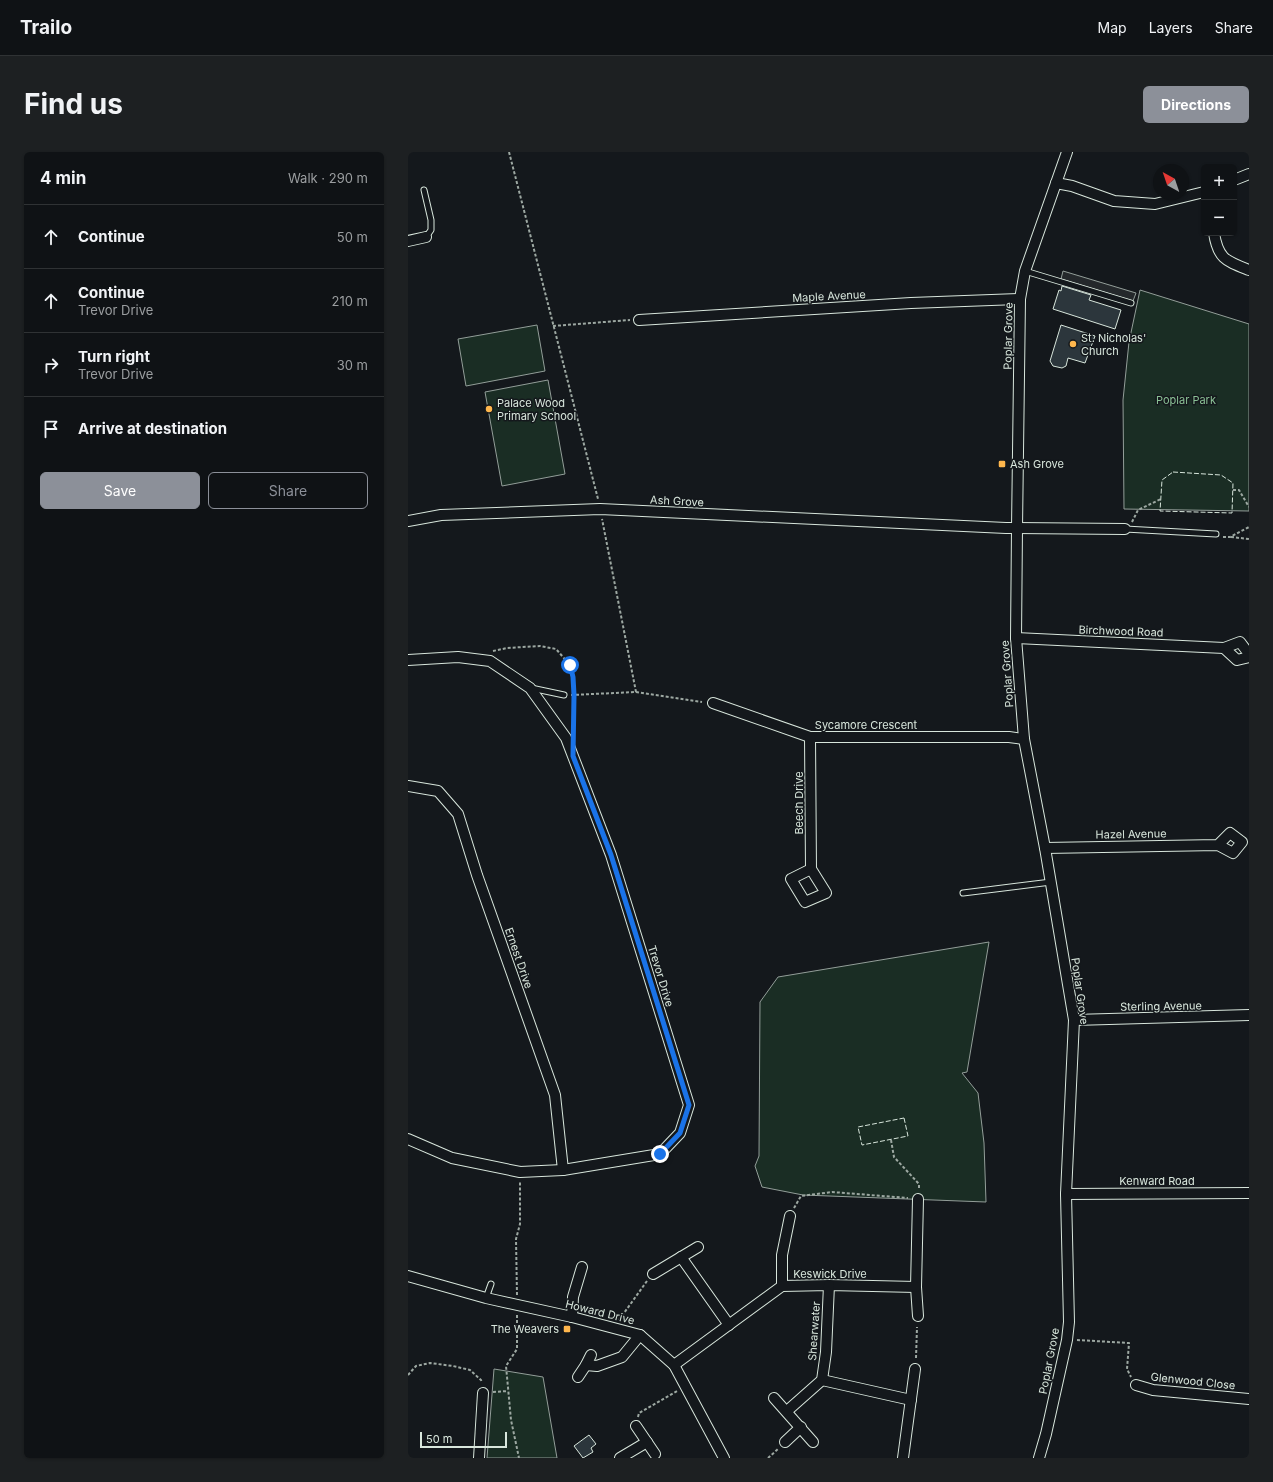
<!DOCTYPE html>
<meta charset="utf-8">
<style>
body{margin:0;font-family:Inter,sans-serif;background:#1d2022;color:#f1f3f6}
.controls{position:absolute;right:12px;top:12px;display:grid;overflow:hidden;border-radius:6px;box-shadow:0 1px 3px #0004}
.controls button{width:36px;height:36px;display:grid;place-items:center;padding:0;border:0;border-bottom:1px solid #2f3234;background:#0f1215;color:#f1f3f6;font:20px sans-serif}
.compass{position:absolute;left:745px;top:12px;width:36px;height:36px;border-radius:50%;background:#0f1215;box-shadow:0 1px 3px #0004;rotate:320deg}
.scale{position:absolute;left:12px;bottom:10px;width:87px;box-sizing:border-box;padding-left:4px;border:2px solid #d8e6dc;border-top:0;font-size:11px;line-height:14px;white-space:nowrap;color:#d8e6dc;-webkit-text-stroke:3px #14181c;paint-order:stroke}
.stop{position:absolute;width:12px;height:12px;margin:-9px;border:3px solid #1a73e8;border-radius:50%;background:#fff}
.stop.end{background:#1a73e8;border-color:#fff;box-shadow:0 1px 4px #0008}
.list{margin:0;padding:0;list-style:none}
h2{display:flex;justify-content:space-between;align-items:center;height:52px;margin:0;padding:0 16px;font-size:17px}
h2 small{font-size:13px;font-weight:400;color:#9b9ea0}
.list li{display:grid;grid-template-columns:26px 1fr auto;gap:12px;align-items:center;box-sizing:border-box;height:64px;padding:0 16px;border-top:1px solid #2f3234}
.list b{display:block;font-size:15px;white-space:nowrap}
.list p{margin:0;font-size:13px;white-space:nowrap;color:#9b9ea0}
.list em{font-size:13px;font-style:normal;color:#9b9ea0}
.actions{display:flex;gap:8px;padding:12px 16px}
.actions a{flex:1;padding:9px 0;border:1px solid #8c9099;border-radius:6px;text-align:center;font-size:14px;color:#8c9099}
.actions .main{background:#8c9099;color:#fff}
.icon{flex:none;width:22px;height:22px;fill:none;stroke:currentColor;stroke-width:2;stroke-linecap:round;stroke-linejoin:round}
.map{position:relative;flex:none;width:841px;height:1306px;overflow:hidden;border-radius:6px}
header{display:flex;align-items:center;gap:24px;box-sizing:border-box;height:56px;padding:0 20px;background:#0f1215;border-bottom:1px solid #2f3234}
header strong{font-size:19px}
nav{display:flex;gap:22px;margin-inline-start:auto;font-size:14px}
.intro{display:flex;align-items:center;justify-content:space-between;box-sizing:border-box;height:96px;padding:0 24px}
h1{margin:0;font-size:28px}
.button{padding:10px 18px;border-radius:6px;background:#8c9099;color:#fff;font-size:14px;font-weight:700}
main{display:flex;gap:24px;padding:0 24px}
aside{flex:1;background:#0f1215;border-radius:6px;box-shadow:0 1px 3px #0004}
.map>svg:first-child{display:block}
</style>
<header>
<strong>Trailo</strong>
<nav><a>Map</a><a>Layers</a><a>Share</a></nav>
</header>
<div class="intro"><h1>Find us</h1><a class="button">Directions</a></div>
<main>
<aside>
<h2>4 min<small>Walk · 290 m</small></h2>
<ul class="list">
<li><svg class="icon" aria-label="ahead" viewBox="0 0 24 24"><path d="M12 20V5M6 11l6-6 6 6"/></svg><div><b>Continue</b></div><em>50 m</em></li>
<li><svg class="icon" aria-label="ahead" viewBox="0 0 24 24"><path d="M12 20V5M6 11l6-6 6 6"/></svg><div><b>Continue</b><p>Trevor Drive</p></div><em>210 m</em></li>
<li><svg class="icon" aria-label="right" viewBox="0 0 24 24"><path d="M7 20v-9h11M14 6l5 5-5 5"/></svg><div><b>Turn right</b><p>Trevor Drive</p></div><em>30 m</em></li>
<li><svg class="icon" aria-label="arrive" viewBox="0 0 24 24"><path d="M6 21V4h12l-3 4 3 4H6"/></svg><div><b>Arrive at destination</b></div></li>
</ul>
<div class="actions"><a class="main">Save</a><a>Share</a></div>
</aside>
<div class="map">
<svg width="841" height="1306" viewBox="0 0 841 1306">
<rect width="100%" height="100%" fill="#14181c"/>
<g fill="#1a2d24" stroke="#939e99">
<path d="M732,138L841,172V359L716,357L715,248L721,190Z"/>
<path d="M129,173L137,219L58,234L50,187Z"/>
<path d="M140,228L157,322L94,334L77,240Z"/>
<path d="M581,790L559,920L554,921L570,941L576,991L578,1050L395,1043L354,1035L347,1014L351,1004L352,850L370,825Z"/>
<path d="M86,1217L135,1225L149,1306H79Z"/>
</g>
<path fill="#24282b" stroke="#939e99" d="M655,119L728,141L725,149L653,127Z"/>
<g fill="#2c363c" stroke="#d8e6dc">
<path d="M654,134L683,143L681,148L713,158L707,177L645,157L651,138L653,139Z"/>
<path d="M653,173L687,184L677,211L660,206L658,214L654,216L645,214L642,209Z"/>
<path d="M181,1283L188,1292L183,1296L185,1300L175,1306L166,1294Z"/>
</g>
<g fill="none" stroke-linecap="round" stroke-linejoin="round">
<g stroke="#d8e6dc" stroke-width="7">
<g id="service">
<path d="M16,38L23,68V78L18,85"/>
<path d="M617,119L723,151"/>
<path d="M717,377L808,382"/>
<path d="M123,536L156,543"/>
<path d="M555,741L643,730"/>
<path d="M78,1146L83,1132"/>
</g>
</g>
<g stroke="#d8e6dc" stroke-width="12">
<g id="minor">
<path d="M826,28L841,22"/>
<path d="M648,31L664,34L706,49L747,52L796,40"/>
<path d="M806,81C810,107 818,109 841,118"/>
<path d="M0,89L18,85"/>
<path d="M231,168L503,151L612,147"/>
<path d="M0,369L33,363L192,357L598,376L717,377"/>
<path d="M608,486L816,496L832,490L841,502"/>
<path d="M816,496L829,508L841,505"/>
<path d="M0,508L50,505L82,509L122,536L158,586L203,703L281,953L272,981L252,1002L155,1018L112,1020L44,1006L0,987"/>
<path d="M305,551L402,585H601L616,587"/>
<path d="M402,585L403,717L418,741L397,750L383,727L403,717"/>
<path d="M0,634L30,639L50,662L69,723L147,943L155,1018"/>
<path d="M637,696L810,693L825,701L834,690L822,681L810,693"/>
<path d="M666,868L841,863"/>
<path d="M658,1042L841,1041"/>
<path d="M273,1105L321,1173"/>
<path d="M245,1122L290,1095"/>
<path d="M0,1124L78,1146L164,1165L232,1183L266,1213L316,1306"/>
<path d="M374,1134V1103L382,1064"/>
<path d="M510,1164L508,1135L510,1047"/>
<path d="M164,1165L165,1145L174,1115"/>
<path d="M178,1213L189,1214L214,1205L232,1183"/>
<path d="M266,1213L374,1134L421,1133L508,1135"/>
<path d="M170,1225L178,1213L183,1203"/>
<path d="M414,1228L503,1248"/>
<path d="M728,1233L745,1238L841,1247"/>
<path d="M366,1246L405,1290"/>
<path d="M379,1259L414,1228L418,1200L421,1133"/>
<path d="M228,1274L247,1302"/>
<path d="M377,1290L393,1275"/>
<path d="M71,1306L75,1241"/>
<path d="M212,1306L239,1290"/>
<path d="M495,1306L507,1217"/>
<path d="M631,1306L638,1282L659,1188L661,1170L658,1042L666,868L637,696L616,587L608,486L609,376L612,147L617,119L659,0"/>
</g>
</g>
<g stroke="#9da8a2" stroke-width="2" stroke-dasharray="3 2" stroke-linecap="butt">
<path d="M101,0L190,347"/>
<path d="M145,174L222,168"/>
<path d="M825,338H831L841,355"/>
<path d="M724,370L730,358L753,347"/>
<path d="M815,385H822L841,375"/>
<path d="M823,385L841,387"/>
<path d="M85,499L99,496L132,494L148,497L162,513L165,525V577"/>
<path d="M228,540L294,550"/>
<path d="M163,543L228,540L194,367"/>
<path d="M483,988L486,1005L511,1032V1037"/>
<path d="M386,1056L393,1044L424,1040L500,1046"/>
<path d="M109,1143L108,1087L112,1072V1030"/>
<path d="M109,1163V1197L98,1214L103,1268L111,1306"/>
<path d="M211,1168L239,1129"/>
<path d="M669,1188L721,1191L719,1217L723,1225"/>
<path d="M508,1206L509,1175"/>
<path d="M0,1223L8,1214L22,1211L45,1214L62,1218L73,1228L74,1231"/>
<path d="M85,1240L100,1239"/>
<path d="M230,1265L231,1261L269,1239"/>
<path d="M360,1306L370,1297"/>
</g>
<use href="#service" stroke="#14181c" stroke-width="5"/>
<use href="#minor" stroke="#14181c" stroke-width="10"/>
<g stroke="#d8e6dc" stroke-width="1" stroke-dasharray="5 2" stroke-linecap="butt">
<path d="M765,320L813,323L825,331L824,361L752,359L754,328Z"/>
<path d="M496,966L500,984L454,993L450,975Z"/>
</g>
</g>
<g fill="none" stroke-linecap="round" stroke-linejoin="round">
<path stroke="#1a73e8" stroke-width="5" d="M162,513L165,525L166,543L165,604L203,703L281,953L272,981L252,1002"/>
</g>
<g fill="#ffb74d" stroke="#14181c" stroke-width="1.5">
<circle cx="665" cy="192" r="4"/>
<circle cx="81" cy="257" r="4"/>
<rect x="590" y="308" width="8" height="8" rx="2"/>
<rect x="155" y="1173" width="8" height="8" rx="2"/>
</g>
<g text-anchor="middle" stroke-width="3" stroke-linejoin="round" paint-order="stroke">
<g font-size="11" fill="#d8e6dc" stroke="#14181c">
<text transform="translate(421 144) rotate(-3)" y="4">Maple Avenue</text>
<text transform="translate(600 184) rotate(-89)" y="4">Poplar Grove</text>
<text transform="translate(269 349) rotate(3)" y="4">Ash Grove</text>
<text transform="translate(713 479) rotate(2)" y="4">Birchwood Road</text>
<text transform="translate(599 522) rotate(-94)" y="4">Poplar Grove</text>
<text x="458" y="577">Sycamore Crescent</text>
<text transform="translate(391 651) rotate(-90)" y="4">Beech Drive</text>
<text transform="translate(723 682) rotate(-1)" y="4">Hazel Avenue</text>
<text transform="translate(111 806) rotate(71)" y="4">Ernest Drive</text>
<text transform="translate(253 824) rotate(73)" y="4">Trevor Drive</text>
<text transform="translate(672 839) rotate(82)" y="4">Poplar Grove</text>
<text transform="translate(753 854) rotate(-1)" y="4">Sterling Avenue</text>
<text x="749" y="1033">Kenward Road</text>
<text x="422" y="1126">Keswick Drive</text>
<text transform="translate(192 1160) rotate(14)" y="4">Howard Drive</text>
<text transform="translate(406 1179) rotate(-86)" y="4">Shearwater</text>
<text transform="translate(641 1209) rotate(-79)" y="4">Poplar Grove</text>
<text transform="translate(785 1229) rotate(6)" y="4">Glenwood Close</text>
</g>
<g font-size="11" fill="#d8e6dc" stroke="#14181c" text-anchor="start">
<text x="673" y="190">St. Nicholas'<tspan x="673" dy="13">Church</tspan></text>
<text x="89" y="255">Palace Wood<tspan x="89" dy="13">Primary School</tspan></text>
<text x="602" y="316">Ash Grove</text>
<text x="151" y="1181" text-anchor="end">The Weavers</text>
</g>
<g font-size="11" fill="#8ac095" stroke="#14181c">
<text x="778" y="252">Poplar Park</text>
</g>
</g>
</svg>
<div class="controls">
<button>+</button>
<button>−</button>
</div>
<svg class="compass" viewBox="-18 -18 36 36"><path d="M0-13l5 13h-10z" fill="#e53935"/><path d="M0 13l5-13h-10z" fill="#9b9ea0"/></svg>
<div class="scale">50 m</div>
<div class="stop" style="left:162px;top:513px"></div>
<div class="stop end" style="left:252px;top:1002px"></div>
</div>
</main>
